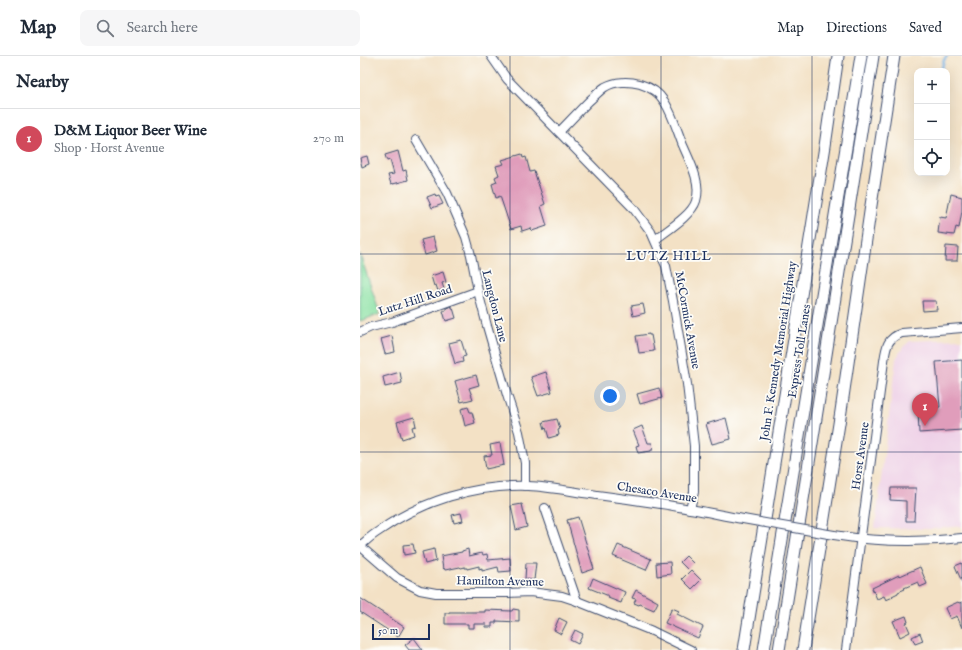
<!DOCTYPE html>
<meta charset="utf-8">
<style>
body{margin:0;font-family:"IM FELL English",serif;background:#f6f6f7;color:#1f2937}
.controls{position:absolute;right:12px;top:12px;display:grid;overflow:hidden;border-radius:8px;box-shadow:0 4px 16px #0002}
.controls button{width:36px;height:36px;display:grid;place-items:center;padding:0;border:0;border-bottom:1px solid #e0e1e3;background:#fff;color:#1f2937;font:20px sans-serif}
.scale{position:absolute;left:12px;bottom:10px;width:58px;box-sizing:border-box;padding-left:4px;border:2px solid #1b2f5e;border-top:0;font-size:11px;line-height:14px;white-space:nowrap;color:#1b2f5e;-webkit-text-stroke:3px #fdfcf7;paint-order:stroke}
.you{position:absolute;left:250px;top:340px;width:14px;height:14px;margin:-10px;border:3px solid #fff;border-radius:50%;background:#1a73e8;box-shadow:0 0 0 6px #1a73e833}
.badge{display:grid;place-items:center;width:26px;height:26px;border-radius:50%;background:#d1495b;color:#fff;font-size:13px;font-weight:700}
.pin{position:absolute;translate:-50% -33px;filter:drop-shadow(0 1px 2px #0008)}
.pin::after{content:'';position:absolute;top:21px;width:14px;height:12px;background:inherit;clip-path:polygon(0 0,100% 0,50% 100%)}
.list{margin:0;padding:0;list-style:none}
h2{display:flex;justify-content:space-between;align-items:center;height:52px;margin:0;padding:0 16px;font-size:17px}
h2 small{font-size:13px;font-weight:400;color:#747a83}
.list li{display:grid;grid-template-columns:26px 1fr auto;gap:12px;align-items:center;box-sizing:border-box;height:60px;padding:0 16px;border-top:1px solid #e0e1e3}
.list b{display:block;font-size:15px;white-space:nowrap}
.list p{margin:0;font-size:13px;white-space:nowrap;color:#747a83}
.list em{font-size:13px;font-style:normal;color:#747a83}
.icon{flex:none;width:22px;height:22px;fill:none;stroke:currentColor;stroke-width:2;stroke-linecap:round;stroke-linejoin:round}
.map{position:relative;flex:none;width:602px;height:594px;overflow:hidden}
header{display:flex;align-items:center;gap:24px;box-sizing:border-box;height:56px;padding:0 20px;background:#fff;border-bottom:1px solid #e0e1e3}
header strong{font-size:19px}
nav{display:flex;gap:22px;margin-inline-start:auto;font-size:14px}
.search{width:280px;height:36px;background:#f6f6f7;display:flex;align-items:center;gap:10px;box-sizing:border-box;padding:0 14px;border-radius:8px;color:#747a83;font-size:15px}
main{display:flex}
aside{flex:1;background:#fff}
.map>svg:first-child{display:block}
</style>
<header>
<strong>Map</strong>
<div class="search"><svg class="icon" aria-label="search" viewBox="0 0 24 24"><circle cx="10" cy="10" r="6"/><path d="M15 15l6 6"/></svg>Search here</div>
<nav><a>Map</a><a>Directions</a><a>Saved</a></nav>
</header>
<main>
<aside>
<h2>Nearby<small></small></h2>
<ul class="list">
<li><span class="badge">1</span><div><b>D&amp;M Liquor Beer Wine</b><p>Shop · Horst Avenue</p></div><em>270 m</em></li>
</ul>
</aside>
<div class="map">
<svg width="602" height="594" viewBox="0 0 602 594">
<rect width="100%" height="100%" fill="#fdfcf7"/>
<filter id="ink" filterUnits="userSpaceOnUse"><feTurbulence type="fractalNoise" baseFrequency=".025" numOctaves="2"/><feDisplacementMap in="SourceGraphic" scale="8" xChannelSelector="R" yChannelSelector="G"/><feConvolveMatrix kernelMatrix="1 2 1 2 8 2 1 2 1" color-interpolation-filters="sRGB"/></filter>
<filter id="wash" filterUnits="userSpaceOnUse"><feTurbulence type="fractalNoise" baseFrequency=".012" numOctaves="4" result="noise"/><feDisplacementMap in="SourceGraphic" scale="16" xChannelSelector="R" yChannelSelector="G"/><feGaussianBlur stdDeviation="0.9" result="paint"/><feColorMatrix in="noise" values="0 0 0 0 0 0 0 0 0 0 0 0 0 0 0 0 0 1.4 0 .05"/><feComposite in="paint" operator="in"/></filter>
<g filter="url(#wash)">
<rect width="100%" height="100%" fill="#f3e1c5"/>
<path fill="#eed0e7" d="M602,283V470L573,473L515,472L536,303L543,291L550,285Z"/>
<path fill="#8ae1a4" stroke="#528881" d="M0,198L20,258L0,265Z"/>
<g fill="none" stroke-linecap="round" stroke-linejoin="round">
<path stroke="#73b2e6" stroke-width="2.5" d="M581,15L584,4L587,0"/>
</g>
<g id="blocks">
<g fill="#e09dbb">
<path d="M38,95L43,115L46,114L48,124L33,128V127L31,128L28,119L34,118L30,104L27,105L25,99Z"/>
<path d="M162,98L163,102L166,101L170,116L174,115L185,148L181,150L187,170L172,175L171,172L162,175L161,170L151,173L140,140L136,142L132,128L137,126L135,121L139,119L136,110L144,108L142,104Z"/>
<path d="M7,100L9,108L2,111L0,102Z"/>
<path d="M75,138L76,141L79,140L83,148L72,152L67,141Z"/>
<path d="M591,138L602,141V155L599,172L596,171L594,179L578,177L580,161L586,162Z"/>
<path d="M73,181L77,195L65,199L61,184Z"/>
<path d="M586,190L598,191L597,205H585Z"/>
<path d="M83,216L86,226L82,227L84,233L78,235L76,229L74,230L71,220Z"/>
<path d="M562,245H576L577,254L563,255Z"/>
<path d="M283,248L285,257L273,260L271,250Z"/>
<path d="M92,250V252H93L96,262L86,265L83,255L86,254V252Z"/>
<path d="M289,278V279H291L294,295L279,297L276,280Z"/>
<path d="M32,280L35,296L25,298L21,283Z"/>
<path d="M101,284L106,300L102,301L103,306L95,308L89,287Z"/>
<path d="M602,304V374L559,377L558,353L580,351L576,306Z"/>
<path d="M40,316L42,327L25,331L23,321Z"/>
<path d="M186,316L192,336L178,340L171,321Z"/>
<path d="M116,319L119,329L109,332L113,343L101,346L95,325Z"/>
<path d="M299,332L302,342L280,348L277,338Z"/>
<path d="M108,351L110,356H112L115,367L105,370L101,353Z"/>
<path d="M54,361L56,370L52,371L54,379L42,383L37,366Z"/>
<path d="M366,362L371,383L352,388L346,368Z"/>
<path d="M197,363L200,373L198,374L199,379L189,382L186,372L185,373L183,366Z"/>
<path d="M282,370L288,387H292L293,394H291V395L278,397L276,390L279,389L273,374Z"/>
<path d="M140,387L144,409L126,413L124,400L132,399L130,389Z"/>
<path d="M531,432H556L554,465H546V445L530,444Z"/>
<path d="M162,448L167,471L156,474L151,450Z"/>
<path d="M101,457L103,465L94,467L92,459Z"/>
<path d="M218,461L234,513L222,517L216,496L207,464Z"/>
<path d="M53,488L55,497L44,499L43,489Z"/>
<path d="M258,489L291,503L286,514L253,500Z"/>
<path d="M74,493L76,505L65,508L62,496Z"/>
<path d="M108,493L109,500L122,497L123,499L127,498L128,504L150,502L151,515L139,516L138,511L122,515V512L119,513V510L107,513V512H105V511L101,512L100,511L85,514L84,512L83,513L81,500L102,496V495Z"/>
<path d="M326,500L333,507L327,513L320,506Z"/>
<path d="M310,506L311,518L297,520L296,507Z"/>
<path d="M166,507H176L174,524L165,523Z"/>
<path d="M602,507V526L595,510Z"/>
<path d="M560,511L567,528L560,531L558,526L544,532L545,533L538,536V537L532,540L533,541L526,544L524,540L517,543L512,532L539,519L540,520Z"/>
<path d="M331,514L341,524L332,533L322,523Z"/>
<path d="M233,522L265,536L261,547L248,542L249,540L229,532Z"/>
<path d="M276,534L298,546L294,554L280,548L279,549L274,547L276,543L272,542Z"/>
<path d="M0,542L44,571L38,581L0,556Z"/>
<path d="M598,546L599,547L602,546V572L597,560L590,563L585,552Z"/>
<path d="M312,552L319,555L317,558L343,571L338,582L305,567Z"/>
<path d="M153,553L159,554V566L136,565V567H132V571H126V568H114V572H108V568H85V557H89V556H125V554L152,555Z"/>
<path d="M546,560L548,566L546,567L550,576L540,581L533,565Z"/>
<path d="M199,562L207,566L201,578L194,574Z"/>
<path d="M215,574L223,578L218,588L210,584Z"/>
<path d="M560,577L563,585L555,588L552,581Z"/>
<path d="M54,582L63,594H49L45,589Z"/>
</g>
</g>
</g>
<g filter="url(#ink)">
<use href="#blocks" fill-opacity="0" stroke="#3b4a6d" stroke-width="1"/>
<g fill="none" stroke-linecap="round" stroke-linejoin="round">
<g stroke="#3b4a6d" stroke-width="10">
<g id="minor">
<path d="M131,0L147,23L274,153L291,176L306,210L313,245L327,328L334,390V436L330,453"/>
<path d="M199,76C209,66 219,55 229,45C234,41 239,35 245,31C255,25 269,25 280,28C290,31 299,37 304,45C312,57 317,74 322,87C329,104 342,126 336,145C332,159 306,175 295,184"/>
<path d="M56,84L87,137L106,181L111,199L118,235L127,270L147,339L159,376L165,407V430"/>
<path d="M0,276L11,271L32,266L118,235"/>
<path d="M185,452L217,545"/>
<path d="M474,479C517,486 558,487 602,482"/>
<path d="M0,490C6,485 12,479 19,475C61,445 116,428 168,430C191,431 214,436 237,439C268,443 299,447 330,453C348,456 365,460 383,463"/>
<path d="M0,490L37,522L60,534L76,537H147L170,536L202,540L217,545L292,575L331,594"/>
<path d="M486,594L524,305C526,291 527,282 542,277L602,272"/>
</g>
</g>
<g stroke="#3b4a6d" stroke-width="13">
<g id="highway">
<path d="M384,594L465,90L478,0"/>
<path d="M404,594L501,0"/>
<path d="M419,594L454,375L513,0"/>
<path d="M443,594L481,355L510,156L534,0"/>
</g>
</g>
<use href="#minor" stroke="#fff" stroke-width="8"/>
<use href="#highway" stroke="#fff" stroke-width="11"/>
<g stroke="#3b4a6d" stroke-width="10" stroke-linecap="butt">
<path id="minor-bridge" d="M383,463L474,479"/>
</g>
<use href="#minor-bridge" stroke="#fff" stroke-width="8"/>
</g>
</g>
<path fill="none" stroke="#1b2f5e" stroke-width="1" stroke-opacity="0.55" d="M150,0V594M301,0V594M452,0V594M0,198H602M0,396H602"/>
<g text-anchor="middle" stroke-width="3.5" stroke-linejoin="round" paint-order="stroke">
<g font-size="12" fill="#1b2f5e" stroke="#fdfcf7">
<text transform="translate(55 244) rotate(-18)" y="4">Lutz Hill Road</text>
<text transform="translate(135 250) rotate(76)" y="4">Langdon Lane</text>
<text transform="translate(328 264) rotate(80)" y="4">McCormick Avenue</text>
<text transform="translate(418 295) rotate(-81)" y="4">John F. Kennedy Memorial Highway</text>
<text transform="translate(439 295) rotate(-81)" y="4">Express Toll Lanes</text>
<text transform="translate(500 400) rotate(-82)" y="4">Horst Avenue</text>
<text transform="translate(297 436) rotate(9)" y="4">Chesaco Avenue</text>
<text transform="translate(140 525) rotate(1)" y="4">Hamilton Avenue</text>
</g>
<g font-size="13" letter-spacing="1" fill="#1b2f5e" stroke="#fdfcf7">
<text x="309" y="204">LUTZ HILL</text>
</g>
</g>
</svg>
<div class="controls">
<button>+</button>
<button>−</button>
<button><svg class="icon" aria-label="locate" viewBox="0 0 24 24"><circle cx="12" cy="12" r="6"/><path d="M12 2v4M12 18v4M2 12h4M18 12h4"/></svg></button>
</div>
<div class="scale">50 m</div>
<div class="you"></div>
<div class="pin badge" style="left:565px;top:370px">1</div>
</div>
</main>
